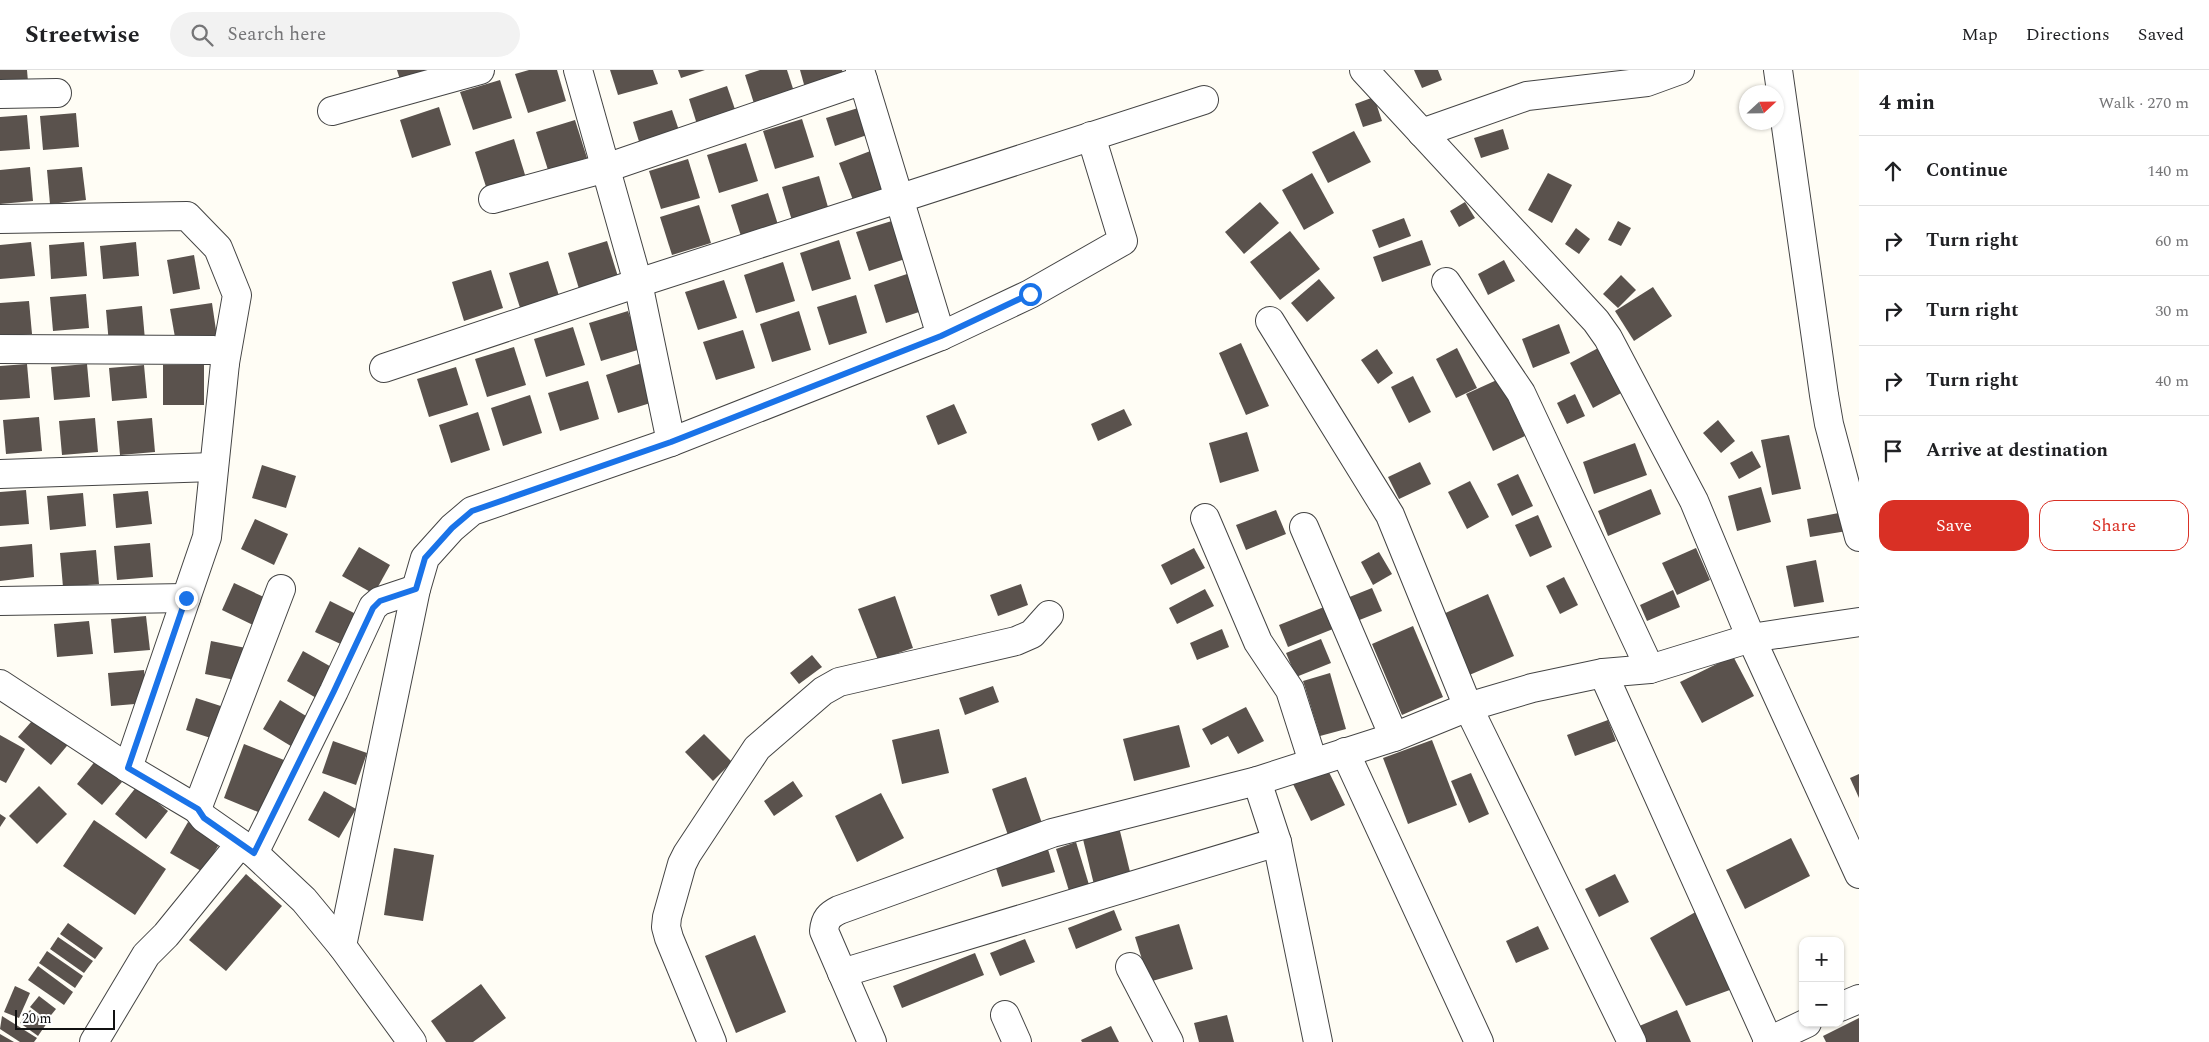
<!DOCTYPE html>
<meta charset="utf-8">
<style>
body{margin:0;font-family:Spectral,serif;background:#f2f2f2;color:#202124}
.controls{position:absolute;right:15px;bottom:15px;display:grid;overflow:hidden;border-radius:10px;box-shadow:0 1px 4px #0004}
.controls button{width:45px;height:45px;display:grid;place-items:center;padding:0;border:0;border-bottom:1px solid #e0e0e0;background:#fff;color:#202124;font:25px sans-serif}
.compass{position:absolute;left:1739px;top:15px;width:45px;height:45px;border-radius:50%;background:#fff;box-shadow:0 1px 4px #0004;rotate:68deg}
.scale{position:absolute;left:15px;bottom:12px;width:100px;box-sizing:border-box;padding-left:5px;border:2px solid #111;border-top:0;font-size:14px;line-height:18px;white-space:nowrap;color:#111;-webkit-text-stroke:4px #fff;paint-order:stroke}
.stop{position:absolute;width:15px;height:15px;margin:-11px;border:4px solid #1a73e8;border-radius:50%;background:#fff}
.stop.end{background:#1a73e8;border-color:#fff;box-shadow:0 1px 5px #0008}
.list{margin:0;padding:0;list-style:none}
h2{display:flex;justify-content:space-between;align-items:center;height:65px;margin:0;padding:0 20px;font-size:21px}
h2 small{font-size:16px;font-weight:400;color:#757577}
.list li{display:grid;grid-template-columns:32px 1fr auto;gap:15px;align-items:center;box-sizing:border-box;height:70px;padding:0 20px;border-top:1px solid #e0e0e0}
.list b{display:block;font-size:19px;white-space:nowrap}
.list em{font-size:16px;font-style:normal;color:#757577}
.actions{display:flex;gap:10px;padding:15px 20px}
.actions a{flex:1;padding:11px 0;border:1px solid #d93025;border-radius:15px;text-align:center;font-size:18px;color:#d93025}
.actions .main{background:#d93025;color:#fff}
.icon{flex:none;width:28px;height:28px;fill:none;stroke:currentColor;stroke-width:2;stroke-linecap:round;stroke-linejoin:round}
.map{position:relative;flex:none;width:1859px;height:972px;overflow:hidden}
header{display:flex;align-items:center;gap:30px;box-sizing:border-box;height:70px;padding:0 25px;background:#fff;border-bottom:1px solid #e0e0e0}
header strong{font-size:24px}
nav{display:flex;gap:28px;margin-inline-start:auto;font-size:18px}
.search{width:350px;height:45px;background:#f2f2f2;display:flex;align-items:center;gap:12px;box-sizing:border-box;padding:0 18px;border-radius:28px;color:#757577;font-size:19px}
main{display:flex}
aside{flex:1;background:#fff}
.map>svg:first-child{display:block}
</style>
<header>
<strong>Streetwise</strong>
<div class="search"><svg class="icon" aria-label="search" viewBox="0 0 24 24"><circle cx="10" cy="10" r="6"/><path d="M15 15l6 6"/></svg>Search here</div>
<nav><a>Map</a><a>Directions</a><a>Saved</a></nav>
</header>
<main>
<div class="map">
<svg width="1859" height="972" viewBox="0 0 1859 972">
<rect width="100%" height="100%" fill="#fffdf5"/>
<g fill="#5a524d">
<path d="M0,0H27L28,12L0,14Z"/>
<path d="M397,0H443L401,13Z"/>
<path d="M529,0H557L566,31L528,43L515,4Z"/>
<path d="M610,0H653L658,14L618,25Z"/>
<path d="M678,0H705L681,8Z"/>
<path d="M760,0H787L797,31L757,43L745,5Z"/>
<path d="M800,0H842L844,5L805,18Z"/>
<path d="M1414,0H1438L1442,10L1422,18Z"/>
<path d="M500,10L512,48L473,60L460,22Z"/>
<path d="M727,16L740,54L701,67L689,29Z"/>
<path d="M1374,27L1382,51L1363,57L1355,34Z"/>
<path d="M439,37L451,75L412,88L400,50Z"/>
<path d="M858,38L867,65L835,76L826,48Z"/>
<path d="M672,40L685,78L645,91L633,52Z"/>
<path d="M76,43L79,77L43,80L40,46Z"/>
<path d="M27,45L30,79L0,81V47Z"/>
<path d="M802,49L814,87L775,99L763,61Z"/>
<path d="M575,50L587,88L548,100L536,62Z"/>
<path d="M1503,59L1509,79L1481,88L1474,68Z"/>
<path d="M1354,61L1371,92L1328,113L1312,82Z"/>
<path d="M514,69L526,108L487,120L475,82Z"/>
<path d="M746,73L758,111L719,123L707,85Z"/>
<path d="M873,80L887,118L853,130L839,93Z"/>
<path d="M688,89L700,128L661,139L649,101Z"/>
<path d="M30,97L33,131L0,134V100Z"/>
<path d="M82,97L86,130L50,134L47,100Z"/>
<path d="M1312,103L1334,143L1304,160L1282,120Z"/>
<path d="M1548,103L1572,115L1552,153L1528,140Z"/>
<path d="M819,106L830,144L793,154L782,117Z"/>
<path d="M768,123L779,158L742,169L731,135Z"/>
<path d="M1260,132L1279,153L1244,184L1225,162Z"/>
<path d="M1465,132L1475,148L1459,157L1450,141Z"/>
<path d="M699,135L711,173L672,185L660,147Z"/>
<path d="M1404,148L1411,166L1379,178L1372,160Z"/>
<path d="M895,150L908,188L869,201L856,162Z"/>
<path d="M1618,151L1631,158L1621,176L1608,170Z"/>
<path d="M1576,158L1590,169L1579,184L1565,174Z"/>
<path d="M1290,161L1320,199L1280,230L1250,192Z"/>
<path d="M839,170L851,209L812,221L800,183Z"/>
<path d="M1422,170L1431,195L1382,212L1373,187Z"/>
<path d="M607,171L619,210L580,222L568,183Z"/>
<path d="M31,172L35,206L0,209V175Z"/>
<path d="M84,172L87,206L51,209L49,175Z"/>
<path d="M136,172L139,206L103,209L100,176Z"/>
<path d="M194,185L200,219L173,224L167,190Z"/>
<path d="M1504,190L1515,211L1488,225L1478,204Z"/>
<path d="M548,191L560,229L521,241L509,203Z"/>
<path d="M783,192L795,231L756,243L744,205Z"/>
<path d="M491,200L503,238L464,251L452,212Z"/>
<path d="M913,202L925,240L886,253L874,215Z"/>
<path d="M1621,205L1636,220L1618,238L1603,224Z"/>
<path d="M1319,209L1335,228L1307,252L1291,233Z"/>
<path d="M724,210L737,248L698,260L685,222Z"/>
<path d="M1653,217L1672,246L1634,271L1615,241Z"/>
<path d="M86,224L89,258L53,261L50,227Z"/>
<path d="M856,225L867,263L829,275L817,237Z"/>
<path d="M29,231L32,264L0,267V233Z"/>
<path d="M212,233L217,267L176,273L170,239Z"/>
<path d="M142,236L145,270L109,274L106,240Z"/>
<path d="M628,241L641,279L601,291L589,253Z"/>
<path d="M799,241L811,280L772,292L760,254Z"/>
<path d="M1559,254L1570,283L1533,298L1522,269Z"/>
<path d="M573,257L585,295L546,307L534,269Z"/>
<path d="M743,260L755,298L716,310L703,272Z"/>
<path d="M1241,273L1269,336L1246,345L1219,283Z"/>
<path d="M1602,276L1625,321L1593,338L1570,293Z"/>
<path d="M514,277L526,315L487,327L475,289Z"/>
<path d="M1457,278L1477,318L1456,328L1436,289Z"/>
<path d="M1377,279L1393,303L1378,314L1361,290Z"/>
<path d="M645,292L657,331L618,343L606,305Z"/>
<path d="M27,294L30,328L0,330V296Z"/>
<path d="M87,294L90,327L54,330L51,297Z"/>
<path d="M144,295L147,328L112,331L109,298Z"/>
<rect x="163" y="295" width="41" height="40"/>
<path d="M456,297L468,335L429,347L417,309Z"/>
<path d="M1413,306L1431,342L1409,353L1391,317Z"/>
<path d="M1499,309L1525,366L1493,381L1466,324Z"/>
<path d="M588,311L599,349L560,361L548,323Z"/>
<path d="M1575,324L1585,346L1567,354L1557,333Z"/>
<path d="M530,325L542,363L503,376L491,338Z"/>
<path d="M954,334L967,363L938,375L926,346Z"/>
<path d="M1124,339L1132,355L1098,371L1091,354Z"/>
<path d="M478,342L490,380L451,393L439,355Z"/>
<path d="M39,347L42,381L6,384L3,350Z"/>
<path d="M95,348L98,382L62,385L59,351Z"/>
<path d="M152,348L155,382L120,385L117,351Z"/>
<path d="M1718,350L1735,371L1721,383L1703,363Z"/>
<path d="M1247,362L1259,401L1220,413L1209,373Z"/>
<path d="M1789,365L1801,419L1772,425L1761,370Z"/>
<path d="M1635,373L1647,405L1594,424L1583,392Z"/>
<path d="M1752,381L1761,397L1739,409L1730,393Z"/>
<path d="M1420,392L1431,414L1399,429L1388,407Z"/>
<path d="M262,395L296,406L286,438L252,428Z"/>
<path d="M1518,404L1533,436L1512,446L1497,414Z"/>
<path d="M1470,411L1489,447L1467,459L1448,422Z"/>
<path d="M1761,417L1771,452L1737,461L1728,426Z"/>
<path d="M1651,419L1661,444L1608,466L1598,441Z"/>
<path d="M26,420L29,454L0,456V422Z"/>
<path d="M148,421L152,454L116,458L113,424Z"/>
<path d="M83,423L86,456L50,460L47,426Z"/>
<path d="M1276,440L1286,464L1246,480L1236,455Z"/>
<path d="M1844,442L1847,461L1810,467L1807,449Z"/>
<path d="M1538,445L1552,477L1530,487L1515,455Z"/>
<path d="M255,449L288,464L274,495L241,479Z"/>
<path d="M150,473L153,507L117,510L114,476Z"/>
<path d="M32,474L34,507L0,511V477Z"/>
<path d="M359,477L390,495L374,524L342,506Z"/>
<path d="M1194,478L1205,498L1171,515L1161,495Z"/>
<path d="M1696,478L1710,510L1677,525L1662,493Z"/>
<path d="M96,480L99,514L63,517L60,483Z"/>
<path d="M1379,482L1392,504L1373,515L1361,492Z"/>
<path d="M1816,490L1824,532L1794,537L1786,496Z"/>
<path d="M1564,507L1578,535L1560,544L1546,516Z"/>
<path d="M234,513L266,528L253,555L222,540Z"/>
<path d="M1021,514L1028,535L998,546L990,525Z"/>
<path d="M1372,518L1382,541L1357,551L1347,528Z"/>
<path d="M1205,519L1214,536L1177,554L1169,538Z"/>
<path d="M1673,520L1680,537L1647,551L1640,535Z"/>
<path d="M1488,524L1514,586L1467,606L1441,545Z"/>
<path d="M895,526L913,578L878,590L858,539Z"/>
<path d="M330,531L362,547L347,577L315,562Z"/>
<path d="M1329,535L1338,557L1288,577L1279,555Z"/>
<path d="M146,546L150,580L114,583L111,549Z"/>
<path d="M89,551L93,584L57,587L54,554Z"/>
<path d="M1413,556L1443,627L1402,645L1372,574Z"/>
<path d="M1222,559L1229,577L1197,590L1190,573Z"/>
<path d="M1321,569L1331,593L1296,607L1286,583Z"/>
<path d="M211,571L246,578L240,611L205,604Z"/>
<path d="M303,581L335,599L318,629L287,611Z"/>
<path d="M812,585L822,597L799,614L790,603Z"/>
<path d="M1733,586L1754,626L1702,653L1680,612Z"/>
<path d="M144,600L147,633L111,636L108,603Z"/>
<path d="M1330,603L1346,659L1320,666L1303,611Z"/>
<path d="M993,616L999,632L965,645L959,628Z"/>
<path d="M196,628L230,639L220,671L186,660Z"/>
<path d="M280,630L311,649L294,678L263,659Z"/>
<path d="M1246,637L1264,671L1238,684L1228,666L1211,675L1202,659Z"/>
<path d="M38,644L71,671L51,695L18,667Z"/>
<path d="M1608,650L1616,671L1575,686L1567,665Z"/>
<path d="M1179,655L1190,697L1134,711L1123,669Z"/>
<path d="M939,659L949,703L902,714L892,670Z"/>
<path d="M704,664L732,692L713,711L685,682Z"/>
<path d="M0,665L25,679L6,713L0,710Z"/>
<path d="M1432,670L1457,735L1408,754L1383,688Z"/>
<path d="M333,671L367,683L356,715L322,703Z"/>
<path d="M244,674L284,690L263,744L224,728Z"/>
<path d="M96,690L122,712L102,735L77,714Z"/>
<path d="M1326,696L1345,735L1311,751L1292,712Z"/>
<path d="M1471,703L1489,744L1469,753L1451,711Z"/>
<path d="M1859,704V728L1850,708Z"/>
<path d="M1026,707L1044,759L1010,771L992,719Z"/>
<path d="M793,711L803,726L774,746L764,731Z"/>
<path d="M39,716L67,744L37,774L9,746Z"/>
<path d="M137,716L168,741L146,769L115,744Z"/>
<path d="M324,721L356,739L339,768L308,750Z"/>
<path d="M881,723L904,768L857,792L835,746Z"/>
<path d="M0,744L6,748L0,757Z"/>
<path d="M94,750L166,799L135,845L63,796Z"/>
<path d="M188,752L221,771L203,802L170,783Z"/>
<path d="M1118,753L1133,814L1096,823L1081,761Z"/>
<path d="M1791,768L1810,806L1745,839L1726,800Z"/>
<path d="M1076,772L1090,818L1070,824L1056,779Z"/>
<path d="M1046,773L1055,802L1002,817L993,789Z"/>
<path d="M394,778L434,785L423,851L384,845Z"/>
<path d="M246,804L282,836L226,901L189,870Z"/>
<path d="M1615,804L1629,832L1599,847L1585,819Z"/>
<path d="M1114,840L1122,860L1076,879L1068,858Z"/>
<path d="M1699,840L1738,917L1686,936L1650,868Z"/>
<path d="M68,853L103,878L95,889L60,864Z"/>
<path d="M1179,854L1193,899L1149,912L1135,867Z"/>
<path d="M1538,856L1549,879L1516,893L1506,871Z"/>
<path d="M755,865L786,942L736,963L705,886Z"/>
<path d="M58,867L93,891L84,903L50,879Z"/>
<path d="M1025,869L1035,892L1000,906L990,883Z"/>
<path d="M47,881L83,906L75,918L39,893Z"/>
<path d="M975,883L984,905L902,938L893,916Z"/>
<path d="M38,896L73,922L64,935L28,910Z"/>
<path d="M481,914L506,948L473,972H446L431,951Z"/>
<path d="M15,916L30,923L19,948L4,942Z"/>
<path d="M39,926L56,939L47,950L30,937Z"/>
<path d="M30,940L47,953L38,966L20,953Z"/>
<path d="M1677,940L1691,972H1643L1637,957Z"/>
<path d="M1227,945L1234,972H1199L1194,953Z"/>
<path d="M2,946L37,968L34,972H20L0,959Z"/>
<path d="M1859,948V972H1826L1823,966Z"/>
<path d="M1111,956L1119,972H1082L1081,970Z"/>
<path d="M0,964L14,972H0Z"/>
</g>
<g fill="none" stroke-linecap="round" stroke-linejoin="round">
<g stroke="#444" stroke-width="30">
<g id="minor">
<path d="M578,0L638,213L671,372"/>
<path d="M860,0L941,266"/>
<path d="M1364,0L1596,251L1608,268L1694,431L1751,568L1859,804"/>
<path d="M1778,0L1824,325L1829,354L1859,467"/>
<path d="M0,24L57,23"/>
<path d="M332,41L480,0"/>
<path d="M1422,63L1527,26L1647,12L1680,0"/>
<path d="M493,129L606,98L863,10"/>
<path d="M0,149L187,146L218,178L237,225L225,293"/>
<path d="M1446,212L1521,323L1650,599"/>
<path d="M1270,251L1390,445L1468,637L1632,972"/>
<path d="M0,279L212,280C220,281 223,286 225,293L207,467L128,698"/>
<path d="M384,298L638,213L1204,30"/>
<path d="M0,404L214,397"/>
<path d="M1205,448L1258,572L1290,620L1313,692"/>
<path d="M1304,457L1394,667"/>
<path d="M0,531L186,528"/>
<path d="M1603,603L1769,972"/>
<path d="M0,614L128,698L197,739L204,748L254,783L304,830L342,876L412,972"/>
<path d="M1345,682L1479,972"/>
<path d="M1257,711L1277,772L1318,972"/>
<path d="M197,739L281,519"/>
<path d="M254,783L334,621L373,537L380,531L416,519"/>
<path d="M342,876L416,519L425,488L452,458L472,441L671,372L941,266L1030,224L1123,171L1091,66"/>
<path d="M1130,897L1169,972"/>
<path d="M842,903L1277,772"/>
<path d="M1840,937L1859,929"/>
<path d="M1005,945L1017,972"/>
<path d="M94,972L146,885L166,865L240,774"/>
<path d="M712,972L669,868L666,857L667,847L682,794L687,784L757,678L823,621L839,612L1016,571L1032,564L1049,545"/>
<path d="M872,972L824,861C825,849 829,845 839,840L1052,763L1257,711L1394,667L1468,637L1532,618L1603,603L1650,599L1751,568L1859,552"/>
<path d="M1767,972L1807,953"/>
</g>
</g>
<use href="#minor" stroke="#fff" stroke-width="28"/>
</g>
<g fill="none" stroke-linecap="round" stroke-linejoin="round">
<path stroke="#1a73e8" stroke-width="6" d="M186,528L128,698L198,739L204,748L254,783L334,621L373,538L380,531L416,519L425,488L452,458L472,441L671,372L941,266L1030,224"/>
</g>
</svg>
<div class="controls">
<button>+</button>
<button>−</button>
</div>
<svg class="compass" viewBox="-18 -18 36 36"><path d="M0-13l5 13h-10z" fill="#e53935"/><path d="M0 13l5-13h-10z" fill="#757577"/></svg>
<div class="scale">20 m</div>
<div class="stop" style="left:1030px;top:224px"></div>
<div class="stop end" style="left:186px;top:528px"></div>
</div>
<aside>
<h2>4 min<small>Walk · 270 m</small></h2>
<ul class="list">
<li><svg class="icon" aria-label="ahead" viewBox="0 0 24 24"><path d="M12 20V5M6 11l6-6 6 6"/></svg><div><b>Continue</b></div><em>140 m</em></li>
<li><svg class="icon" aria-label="right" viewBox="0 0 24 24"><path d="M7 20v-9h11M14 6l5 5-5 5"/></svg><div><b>Turn right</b></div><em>60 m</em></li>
<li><svg class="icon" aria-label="right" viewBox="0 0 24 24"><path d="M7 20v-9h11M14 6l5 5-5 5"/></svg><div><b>Turn right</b></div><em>30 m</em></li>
<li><svg class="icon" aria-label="right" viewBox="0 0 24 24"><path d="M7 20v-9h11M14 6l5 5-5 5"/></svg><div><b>Turn right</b></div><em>40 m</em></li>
<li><svg class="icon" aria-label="arrive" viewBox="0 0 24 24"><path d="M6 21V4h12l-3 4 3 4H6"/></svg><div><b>Arrive at destination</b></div></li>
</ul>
<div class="actions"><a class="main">Save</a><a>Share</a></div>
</aside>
</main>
